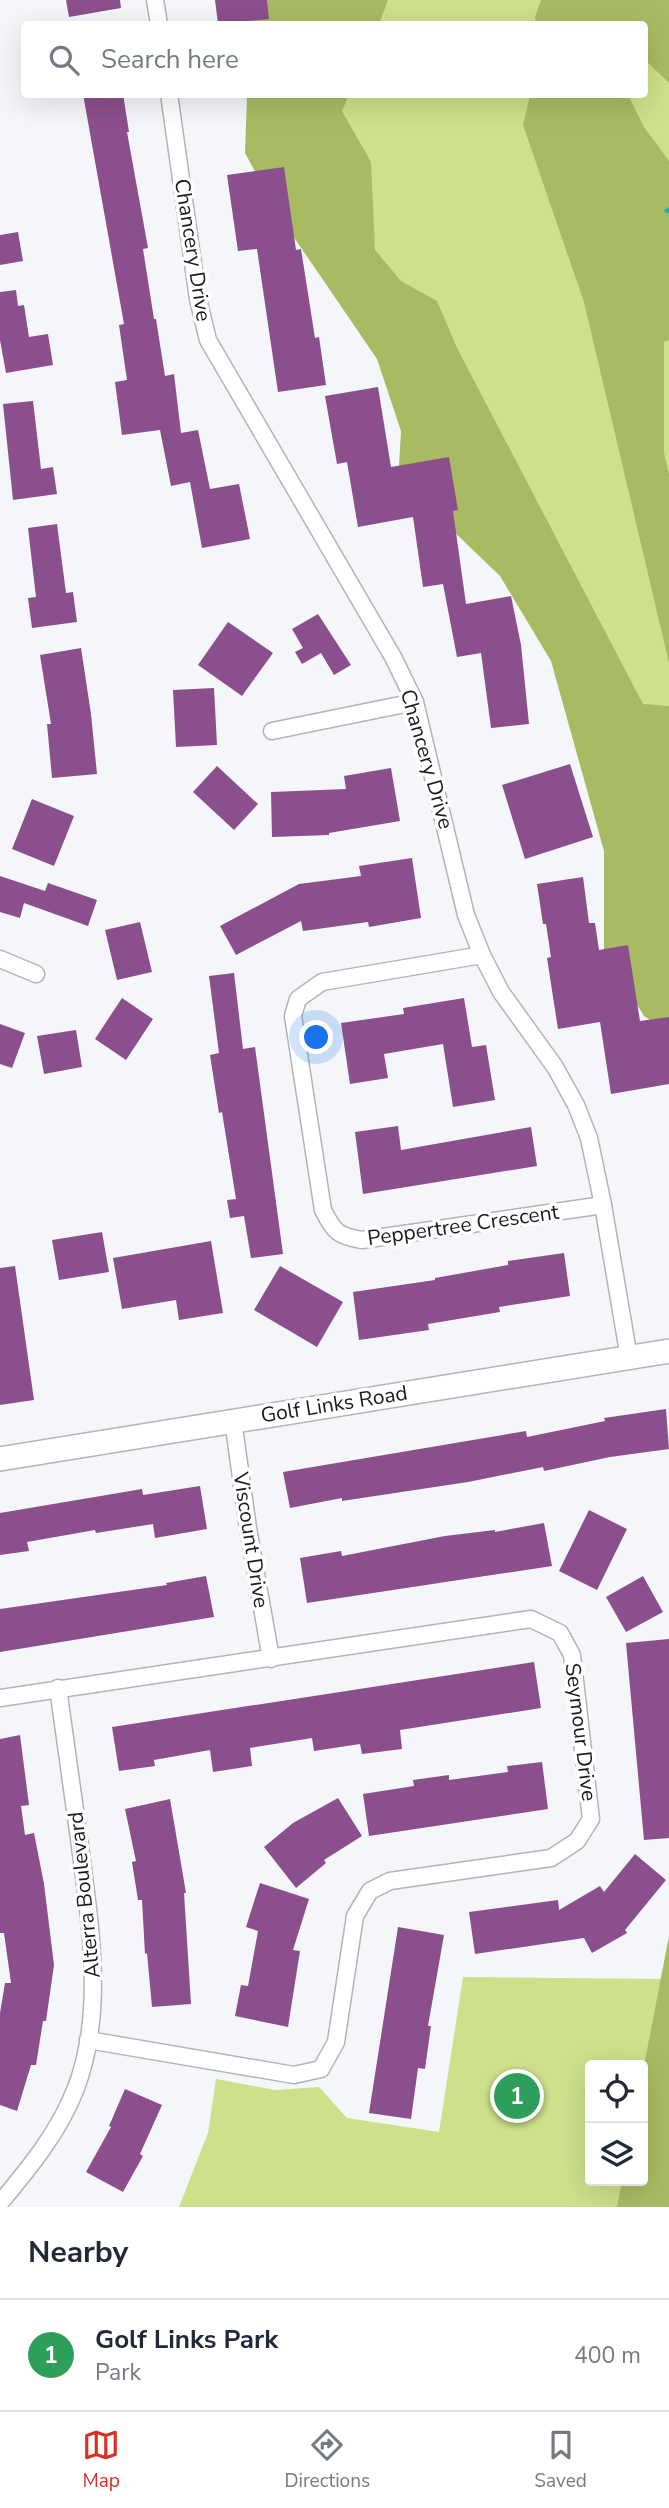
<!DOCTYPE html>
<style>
body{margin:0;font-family:"Nunito Sans",sans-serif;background:#f6f6f7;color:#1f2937}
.controls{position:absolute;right:21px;bottom:21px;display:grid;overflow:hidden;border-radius:7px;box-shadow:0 7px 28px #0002}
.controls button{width:63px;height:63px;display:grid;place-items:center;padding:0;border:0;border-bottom:2px solid #e0e1e3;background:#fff;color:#1f2937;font:35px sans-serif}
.you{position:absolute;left:317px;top:1038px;width:24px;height:24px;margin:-18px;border:5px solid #fff;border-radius:50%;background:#1a73e8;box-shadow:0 0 0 10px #1a73e833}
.badge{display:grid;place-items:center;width:46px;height:46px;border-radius:50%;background:#d93025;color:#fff;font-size:23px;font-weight:700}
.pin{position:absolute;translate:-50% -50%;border:4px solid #fff;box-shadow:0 2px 7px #0006}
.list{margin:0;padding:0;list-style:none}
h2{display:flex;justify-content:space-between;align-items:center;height:91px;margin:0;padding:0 28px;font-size:30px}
h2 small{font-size:23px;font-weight:400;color:#747a83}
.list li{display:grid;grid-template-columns:46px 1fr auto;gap:21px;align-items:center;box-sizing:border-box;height:112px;padding:0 28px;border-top:2px solid #e0e1e3}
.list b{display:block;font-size:26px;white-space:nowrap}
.list p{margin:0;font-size:23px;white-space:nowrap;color:#747a83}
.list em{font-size:23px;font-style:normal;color:#747a83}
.icon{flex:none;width:38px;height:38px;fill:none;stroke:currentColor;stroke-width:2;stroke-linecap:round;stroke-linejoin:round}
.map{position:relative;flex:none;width:669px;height:2207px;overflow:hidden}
.search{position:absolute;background:#fff;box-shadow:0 7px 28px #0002;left:21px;right:21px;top:21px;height:77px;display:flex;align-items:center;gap:18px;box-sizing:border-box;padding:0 24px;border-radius:7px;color:#747a83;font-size:26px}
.sheet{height:203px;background:#fff}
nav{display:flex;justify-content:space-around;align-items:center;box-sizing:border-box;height:98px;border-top:2px solid #e0e1e3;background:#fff;font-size:19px;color:#747a83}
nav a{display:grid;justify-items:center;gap:4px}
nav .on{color:#d93025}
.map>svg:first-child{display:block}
</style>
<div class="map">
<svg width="669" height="2207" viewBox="0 0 669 2207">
<rect width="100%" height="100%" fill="#f4f6f9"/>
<g fill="#cde08a">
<path d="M298,0H669V993L537,580L263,95L644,94V24H290Z"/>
<path d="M463,1977L669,1979L643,2101V2065H590V2181H625L619,2207H179L208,2133L216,2079L275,2090L319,2087L347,2118L439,2132Z"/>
</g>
<g fill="#a8bb63">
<path d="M251,0H388L379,24H250Z"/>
<path d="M541,0H669V83L645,60L644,24H536L535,17Z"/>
<path d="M247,95H349L342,111L371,162L375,250L401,281L437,301L457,348L643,704L669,706V1032L644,1016L604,950V851L551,661L500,576L423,502L399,466L401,431L377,359L278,214L245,153Z"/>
<path d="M530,95H628L644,127L669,161V340L664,342V453L669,474V663L584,302L523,125Z"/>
<path d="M669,1936V2207H617L622,2181H643V2071Z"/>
</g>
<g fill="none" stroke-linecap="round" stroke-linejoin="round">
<path stroke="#18b3be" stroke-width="5" d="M667,211L669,210"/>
</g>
<g fill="#8b4f8d">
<path d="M66,0H120L121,8L69,17Z"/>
<path d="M215,0H267L269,19L218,24Z"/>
<path d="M83,94H123L129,132H127L148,248L143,249L154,319H156L165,376L174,374L181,433L198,430L210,489L239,484L250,539L202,548L190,482L171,486L160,430L122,435L115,382L127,380L119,325L124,324Z"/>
<path d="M284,167L296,250L301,249L315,338L319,337L326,385L278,392L257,249L238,251L227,175Z"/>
<path d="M18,232L23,261L0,265V235Z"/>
<path d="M16,290L18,306L24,305L29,337L48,334L53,365L6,373L0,340V292Z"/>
<path d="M378,387L391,467L449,457L458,510L453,511L466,604L511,596L521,645L529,724L491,728L481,653L457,657L443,584L423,587L413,517L358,527L347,462L337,464L325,396Z"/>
<path d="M33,401L41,469L53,467L57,494L13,500L3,404Z"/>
<path d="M57,524L66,593L73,592L77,622L32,628L28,598L36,597L28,528Z"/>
<path d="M318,614L351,665L334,675L321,653L302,664L295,652L303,648L292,629Z"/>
<path d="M228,622L273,653L242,696L198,665Z"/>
<path d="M81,648L91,714L97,774L52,778L47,724H51L40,655Z"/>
<path d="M214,688L217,745L176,747L173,690Z"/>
<path d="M570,764L593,837L525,859L502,785Z"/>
<path d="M217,766L258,804L234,830L193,792Z"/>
<path d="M391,768L400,821L329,833V835L272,837L271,792L346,789L344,776Z"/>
<path d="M32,799L74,816L54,866L12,849Z"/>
<path d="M412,858L421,918L369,927L368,922L303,931L301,921L236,955L220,926L299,884L361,876L359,866Z"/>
<path d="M0,876L45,891L48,883L97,900L88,926L24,903L20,918L0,912Z"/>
<path d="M583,877L589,923H595L599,950L628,945L640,1021L669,1017V1084L611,1094L600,1022L558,1029L547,958L551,957L546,924H543L537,884Z"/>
<path d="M140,922L152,972L117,980L105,930Z"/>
<path d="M234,973L243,1049L255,1047L283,1254L251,1258L244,1216L230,1218L227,1200L236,1199L222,1112L219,1113L210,1055L219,1053L209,976Z"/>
<path d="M122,998L153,1019L126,1060L95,1039Z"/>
<path d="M464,998L472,1047L486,1045L495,1100L453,1107L443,1044L384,1054L388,1078L350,1084L341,1023L404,1014L403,1008Z"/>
<path d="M0,1024L25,1033L12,1068L0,1064Z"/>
<path d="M76,1030L82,1067L44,1074L37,1036Z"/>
<path d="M398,1126L401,1150L531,1127L537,1166L363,1194L355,1132Z"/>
<path d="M102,1232L109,1272L59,1280L52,1240Z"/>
<path d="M211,1241L223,1313L179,1320L176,1300L122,1309L113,1258Z"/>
<path d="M564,1253L570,1296L499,1307L500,1312L428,1324L429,1330L359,1340L353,1292L435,1280V1278L508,1265V1261Z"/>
<path d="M15,1266L34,1400L0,1405V1268Z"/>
<path d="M280,1266L343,1302L317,1347L254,1310Z"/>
<path d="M666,1409L669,1449L610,1457L544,1471L543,1467L468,1482L342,1501V1498L290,1508L283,1472L526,1431L527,1437L605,1421L604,1418Z"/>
<path d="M200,1486L207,1529L155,1538L153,1524L96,1533L95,1530L27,1542L29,1551L0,1555V1513L142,1489L143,1495Z"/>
<path d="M589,1510L627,1529L597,1590L559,1571Z"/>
<path d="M544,1523L552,1566L307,1603L300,1558L341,1551L342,1556L445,1536L495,1530V1532Z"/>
<path d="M206,1576L214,1617L0,1652V1609L167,1585L166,1583Z"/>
<path d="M643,1576L663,1612L626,1632L606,1597Z"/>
<path d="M669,1639V1838L644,1840L626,1643Z"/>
<path d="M534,1662L541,1708L400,1730L402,1749L362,1754L360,1744L314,1751L312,1738L250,1748L252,1766L213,1772L210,1750L154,1760L155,1766L119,1771L112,1727Z"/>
<path d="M20,1735L29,1805L21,1806L25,1835L34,1833L44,1884L54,1965L46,2021H43L36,2065H31L17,2111L0,2105V2013L5,1983H11L4,1933H0V1739Z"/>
<path d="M542,1762L548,1809L369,1836L363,1794L414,1786L413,1780L449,1775V1780L508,1772L507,1766Z"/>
<path d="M338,1798L362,1836L324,1860L326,1863L296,1888L264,1847L293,1823Z"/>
<path d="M170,1799L186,1893H184L191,2004L152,2007L147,1953L145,1954L142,1900H138L132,1862L136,1861L125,1809Z"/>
<path d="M635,1854L666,1880L625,1930L627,1933L592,1953L584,1938L475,1954L469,1912L558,1900L559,1910L600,1886L604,1892Z"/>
<path d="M260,1883L309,1899L293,1950L300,1951L288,2027L235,2016L241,1985L248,1986L258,1931L246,1927Z"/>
<path d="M398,1927L444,1935L428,2026H431L425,2069L418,2068L411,2119L369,2113Z"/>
<path d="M125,2089L162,2105L140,2154L143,2156L123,2192L86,2172L111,2127L109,2126Z"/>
</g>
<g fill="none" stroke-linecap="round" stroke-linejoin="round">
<g stroke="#b2b4b7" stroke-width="19">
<g id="minor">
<path d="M155,0L159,24"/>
<path d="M169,94L198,299L208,340L393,657L415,702L466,915L482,955L501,992L555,1067L576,1105L589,1138L603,1205L629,1358"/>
<path d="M272,731L415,702"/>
<path d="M482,955L322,982L298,999L293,1016L323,1210C334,1232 338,1236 362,1240L603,1205"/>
<path d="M0,959L36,974"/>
<path d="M233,1420L248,1528L271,1659"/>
<path d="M0,1698L531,1619L560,1633L572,1655L591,1819L577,1841L551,1858L390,1881L370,1891L355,1916L336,2042L321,2069L294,2075L88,2040"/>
<path d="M0,2203C30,2167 59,2132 76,2088C105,2011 90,1925 80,1846C73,1793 65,1741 58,1688"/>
</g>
</g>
<g stroke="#b2b4b7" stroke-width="26">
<path id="secondary" d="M0,1459L669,1351"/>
</g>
<use href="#minor" stroke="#fff" stroke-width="16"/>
<use href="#secondary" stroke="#fff" stroke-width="23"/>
</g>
<g text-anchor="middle" stroke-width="7" stroke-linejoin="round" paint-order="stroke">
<g font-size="21" fill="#191a1b" stroke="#fff">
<text transform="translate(193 250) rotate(81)" y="7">Chancery Drive</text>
<text transform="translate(427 759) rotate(74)" y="7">Chancery Drive</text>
<text transform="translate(463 1225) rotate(-8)" y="7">Peppertree Crescent</text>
<text transform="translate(334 1404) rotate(-9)" y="7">Golf Links Road</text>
<text transform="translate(251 1540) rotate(81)" y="7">Viscount Drive</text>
<text transform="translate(581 1732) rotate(83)" y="7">Seymour Drive</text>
<text transform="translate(84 1895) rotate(-96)" y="7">Alterra Boulevard</text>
</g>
</g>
</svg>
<div class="controls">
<button><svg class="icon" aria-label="locate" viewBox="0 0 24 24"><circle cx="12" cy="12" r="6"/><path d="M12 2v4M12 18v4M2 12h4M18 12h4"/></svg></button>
<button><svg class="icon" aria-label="layers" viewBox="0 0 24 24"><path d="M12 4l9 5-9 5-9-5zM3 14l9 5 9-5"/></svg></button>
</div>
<div class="you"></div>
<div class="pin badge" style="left:517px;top:2096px;background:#2e9e5b">1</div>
<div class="search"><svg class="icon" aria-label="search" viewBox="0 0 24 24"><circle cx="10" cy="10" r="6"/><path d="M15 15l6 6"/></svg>Search here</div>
</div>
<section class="sheet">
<h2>Nearby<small></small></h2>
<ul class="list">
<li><span class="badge" style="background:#2e9e5b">1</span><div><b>Golf Links Park</b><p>Park</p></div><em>400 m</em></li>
</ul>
</section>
<nav>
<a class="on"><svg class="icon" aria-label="map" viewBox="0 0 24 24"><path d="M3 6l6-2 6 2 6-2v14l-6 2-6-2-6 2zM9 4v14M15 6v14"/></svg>Map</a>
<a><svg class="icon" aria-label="directions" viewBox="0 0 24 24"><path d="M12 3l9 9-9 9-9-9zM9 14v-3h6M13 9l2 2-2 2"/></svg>Directions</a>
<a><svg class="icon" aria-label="saved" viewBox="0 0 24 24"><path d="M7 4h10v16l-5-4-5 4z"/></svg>Saved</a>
</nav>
